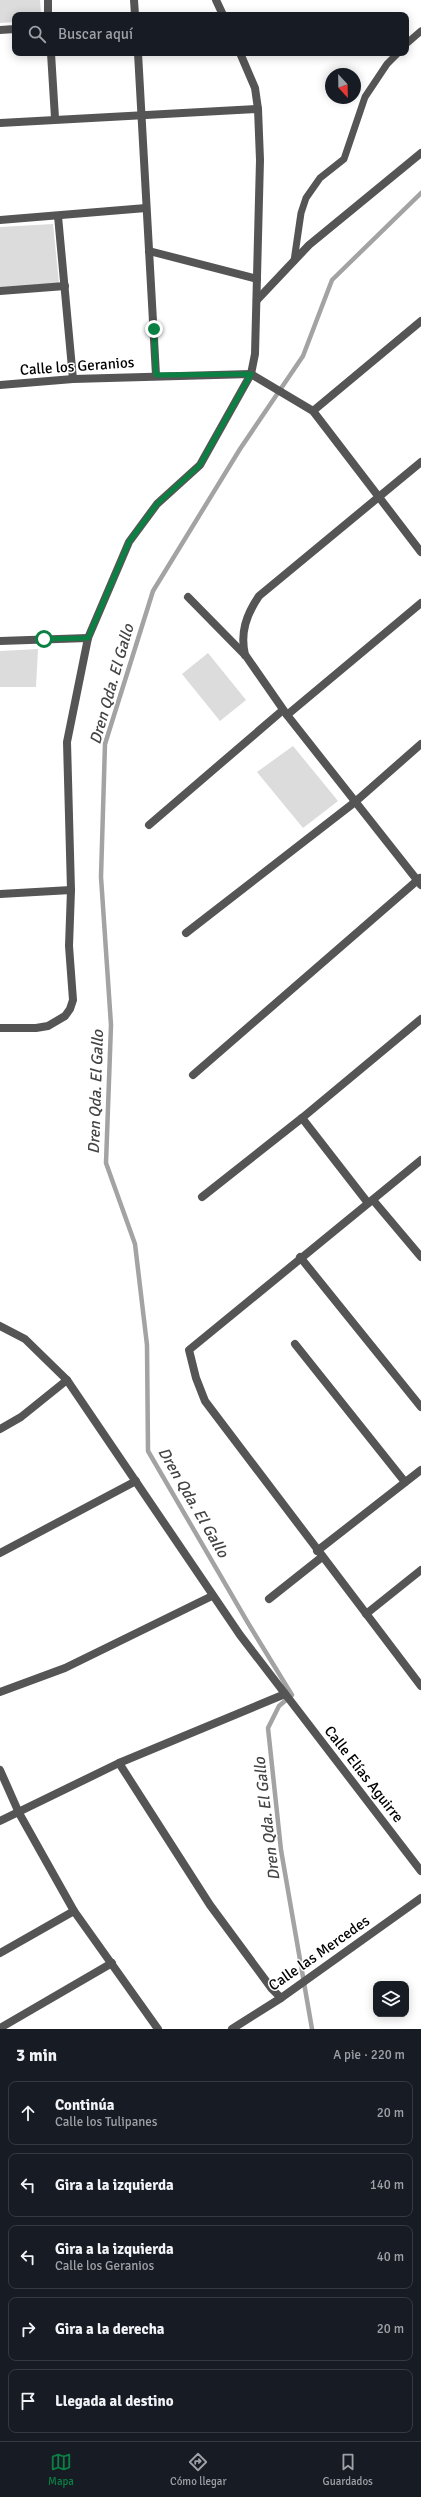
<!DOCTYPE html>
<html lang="es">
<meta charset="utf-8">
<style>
body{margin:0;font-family:Signika,sans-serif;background:#20242c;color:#f1f3f6}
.controls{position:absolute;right:12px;bottom:12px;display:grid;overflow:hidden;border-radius:8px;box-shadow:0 2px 10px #0003}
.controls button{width:36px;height:36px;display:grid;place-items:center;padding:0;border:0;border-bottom:1px solid #363941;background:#171b24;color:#f1f3f6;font:20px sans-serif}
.compass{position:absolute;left:325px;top:68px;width:36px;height:36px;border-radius:50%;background:#171b24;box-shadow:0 2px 10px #0003;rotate:158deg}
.stop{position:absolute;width:12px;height:12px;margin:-9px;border:3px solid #0b8043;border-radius:50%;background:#fff}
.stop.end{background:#0b8043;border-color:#fff;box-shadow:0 1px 4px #0008}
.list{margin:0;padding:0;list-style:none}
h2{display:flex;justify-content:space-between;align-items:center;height:52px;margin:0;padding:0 16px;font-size:17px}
h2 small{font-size:13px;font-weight:400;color:#9ea1a6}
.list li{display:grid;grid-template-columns:26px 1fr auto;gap:12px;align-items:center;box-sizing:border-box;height:64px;margin:0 8px 8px;padding:0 8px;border:1px solid #363941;border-radius:8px}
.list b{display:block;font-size:15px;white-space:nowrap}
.list p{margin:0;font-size:13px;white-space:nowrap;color:#9ea1a6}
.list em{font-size:13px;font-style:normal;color:#9ea1a6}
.icon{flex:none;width:22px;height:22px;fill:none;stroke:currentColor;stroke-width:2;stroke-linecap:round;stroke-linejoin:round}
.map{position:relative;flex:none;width:421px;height:2029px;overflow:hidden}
.search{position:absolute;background:#171b24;box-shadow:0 2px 10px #0003;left:12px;right:12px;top:12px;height:44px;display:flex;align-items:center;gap:10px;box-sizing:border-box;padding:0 14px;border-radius:8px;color:#9ea1a6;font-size:15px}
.sheet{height:412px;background:#171b24}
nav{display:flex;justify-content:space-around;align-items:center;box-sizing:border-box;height:56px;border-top:1px solid #363941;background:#171b24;font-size:11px;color:#9ea1a6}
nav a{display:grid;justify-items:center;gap:2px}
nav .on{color:#0b8043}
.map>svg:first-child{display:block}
</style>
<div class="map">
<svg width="421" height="2029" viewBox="0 0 421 2029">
<rect width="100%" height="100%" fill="#fff"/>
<g fill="#dcdcdc">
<path d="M0,0H40L41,15H15V22L0,23Z"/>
<path d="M53,224L59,283L0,288V227Z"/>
<path d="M38,649L36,687H0V651Z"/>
<path d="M208,653L246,700L220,721L182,674Z"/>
<path d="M293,746L338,801L303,828L257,772Z"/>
</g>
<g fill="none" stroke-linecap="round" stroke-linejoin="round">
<path stroke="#a3a3a3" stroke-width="4.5" d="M312,2029L281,1850L268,1728L279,1706L292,1695L248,1623L148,1451L147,1345L135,1244L106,1163L111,1025L101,877L105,744L153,591L240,449L303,356L332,280L421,193"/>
<g stroke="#555" stroke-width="7">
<path d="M406,44L421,31"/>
<path d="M294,261L301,213L306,198L320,178L344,159L365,97L387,64L398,53"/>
</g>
<g stroke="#555" stroke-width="8">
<path d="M48,0V15"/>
<path d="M134,0L135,15"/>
<path d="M216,0L223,15"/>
<path d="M0,30L15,29"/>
<path d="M51,53L55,118"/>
<path d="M138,53L156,375"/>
<path d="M240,53L255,88L258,109"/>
<path d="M0,123L258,109L260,160L255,354L251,374L200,465L157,504L129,542L88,638L67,742L71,890L69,946L73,1000L70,1009L65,1016L48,1026L36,1028H0"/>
<path d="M58,216L73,379"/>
<path d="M0,220L146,208"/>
<path d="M149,251L257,279"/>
<path d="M0,291L65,286"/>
<path d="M257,300L309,245L421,153"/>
<path d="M251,374L313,411L421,552"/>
<path d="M0,385L73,379L251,374"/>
<path d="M313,411L421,321"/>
<path d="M188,597L246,656L287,715L421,885"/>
<path d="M0,641L88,638"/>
<path d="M245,655C240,633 246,615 259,596L421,462"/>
<path d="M287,715L421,603"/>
<path d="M149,825L283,710"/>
<path d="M0,894L71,890"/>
<path d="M186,933L355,802L421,744"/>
<path d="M193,1075L420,878"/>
<path d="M302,1118L368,1203"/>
<path d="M421,1160L189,1350L196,1378L205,1401L421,1686"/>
<path d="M202,1197L302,1118L421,1019"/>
<path d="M373,1200L421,1257"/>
<path d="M300,1257L421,1407"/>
<path d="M0,1326L25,1339L67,1380L240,1635L421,1871"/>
<path d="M295,1344L405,1482"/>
<path d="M0,1429L21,1417L67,1380"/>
<path d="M317,1551L421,1470"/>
<path d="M0,1553L136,1481"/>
<path d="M269,1599L322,1557"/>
<path d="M366,1614L421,1570"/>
<path d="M0,1692L65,1668L212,1596"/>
<path d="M119,1763L210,1905L272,1989L281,1998"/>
<path d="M0,1770L19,1813L74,1911L158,2029"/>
<path d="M0,1821L119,1763L285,1694"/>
<path d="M0,1953L74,1911"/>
<path d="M0,2028L112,1963"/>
<path d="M232,2029L281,1998L421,1898"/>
</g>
</g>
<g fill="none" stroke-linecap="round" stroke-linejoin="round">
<path stroke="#0b8043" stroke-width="5" d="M44,639L88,638L129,542L157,504L200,465L251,374L156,375L154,329"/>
</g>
<g text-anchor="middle" stroke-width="3" stroke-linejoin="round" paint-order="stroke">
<g font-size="15" fill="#000" stroke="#fff">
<text transform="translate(77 366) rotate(-4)" y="5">Calle los Geranios</text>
<text transform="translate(364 1774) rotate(52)" y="5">Calle Elías Aguirre</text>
<text transform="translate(319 1953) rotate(-35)" y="5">Calle las Mercedes</text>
</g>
<g font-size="16" font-style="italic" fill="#444" stroke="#fff">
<text transform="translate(111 684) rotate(-74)" y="6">Dren Qda. El Gallo</text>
<text transform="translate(95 1092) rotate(-88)" y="6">Dren Qda. El Gallo</text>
<text transform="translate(194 1502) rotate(60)" y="6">Dren Qda. El Gallo</text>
<text transform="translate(266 1819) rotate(-97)" y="6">Dren Qda. El Gallo</text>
</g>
</g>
</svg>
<div class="controls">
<button><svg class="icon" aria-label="layers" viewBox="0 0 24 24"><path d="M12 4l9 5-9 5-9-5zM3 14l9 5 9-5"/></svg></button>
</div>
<svg class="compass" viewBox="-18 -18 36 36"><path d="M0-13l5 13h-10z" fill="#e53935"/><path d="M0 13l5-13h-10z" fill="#9ea1a6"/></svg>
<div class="stop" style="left:44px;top:639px"></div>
<div class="stop end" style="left:154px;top:329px"></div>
<div class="search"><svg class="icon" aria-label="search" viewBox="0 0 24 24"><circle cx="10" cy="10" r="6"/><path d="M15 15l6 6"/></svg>Buscar aquí</div>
</div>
<section class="sheet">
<h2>3 min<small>A pie · 220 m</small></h2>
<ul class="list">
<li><svg class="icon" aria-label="ahead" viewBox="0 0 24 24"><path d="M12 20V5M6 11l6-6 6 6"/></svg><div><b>Continúa</b><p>Calle los Tulipanes</p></div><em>20 m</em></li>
<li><svg class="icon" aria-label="left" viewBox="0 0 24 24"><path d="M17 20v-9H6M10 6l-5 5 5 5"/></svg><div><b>Gira a la izquierda</b></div><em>140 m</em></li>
<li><svg class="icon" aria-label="left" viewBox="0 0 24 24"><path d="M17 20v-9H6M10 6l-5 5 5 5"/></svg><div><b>Gira a la izquierda</b><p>Calle los Geranios</p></div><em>40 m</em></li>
<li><svg class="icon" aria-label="right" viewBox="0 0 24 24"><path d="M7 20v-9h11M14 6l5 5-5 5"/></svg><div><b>Gira a la derecha</b></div><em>20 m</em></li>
<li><svg class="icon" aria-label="arrive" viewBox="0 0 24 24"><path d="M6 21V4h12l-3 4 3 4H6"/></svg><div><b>Llegada al destino</b></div></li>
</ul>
</section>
<nav>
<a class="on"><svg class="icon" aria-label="map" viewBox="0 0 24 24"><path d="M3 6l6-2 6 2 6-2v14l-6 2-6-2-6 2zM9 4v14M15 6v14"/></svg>Mapa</a>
<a><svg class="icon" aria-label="directions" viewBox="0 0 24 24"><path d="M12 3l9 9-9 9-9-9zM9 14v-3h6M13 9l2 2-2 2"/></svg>Cómo llegar</a>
<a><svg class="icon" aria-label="saved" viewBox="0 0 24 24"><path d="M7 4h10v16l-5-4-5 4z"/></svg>Guardados</a>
</nav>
